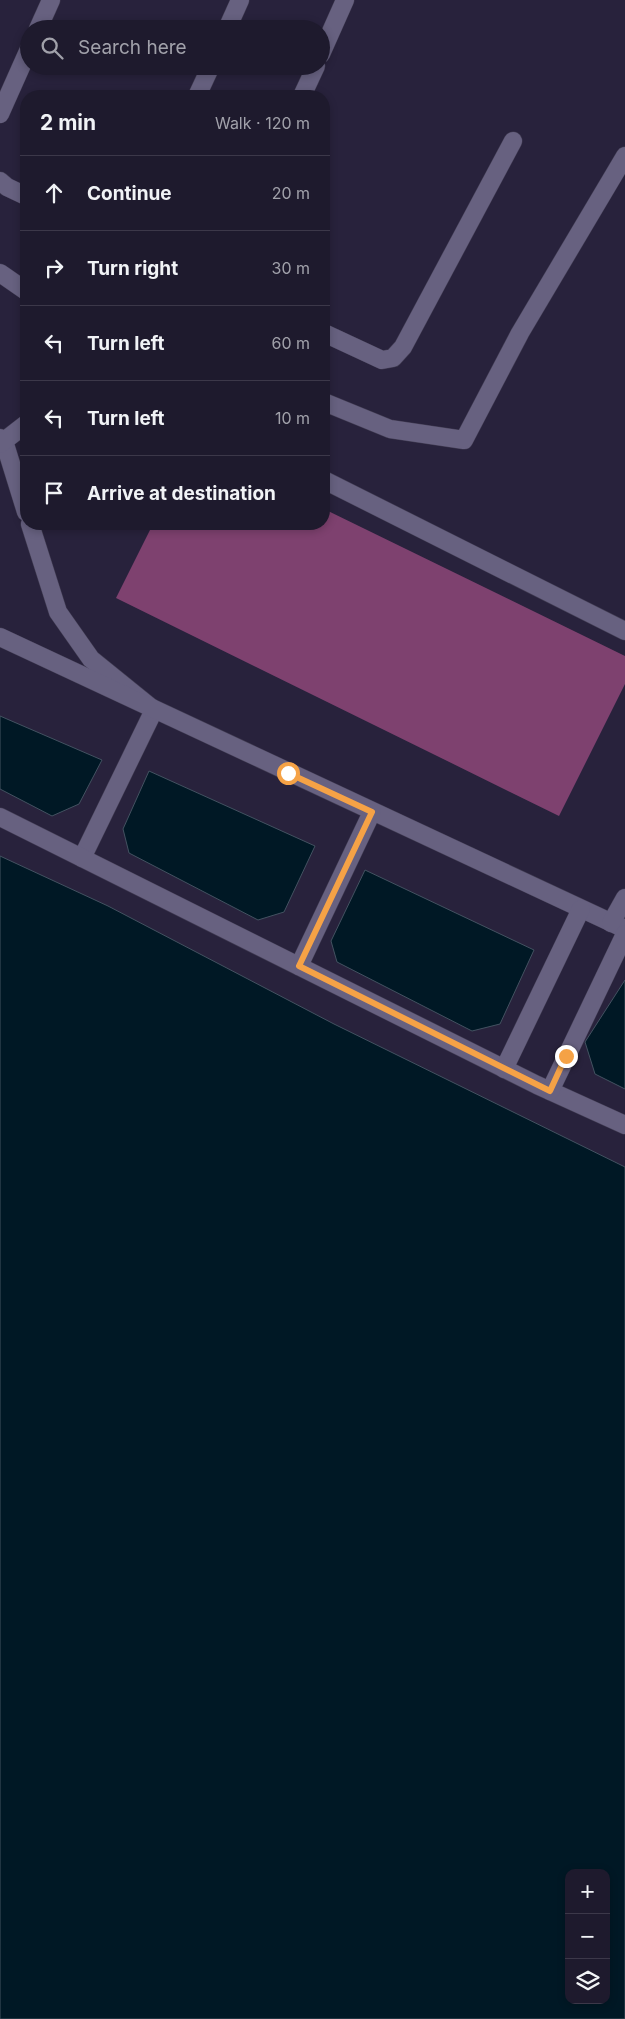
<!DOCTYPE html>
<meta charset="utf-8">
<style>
body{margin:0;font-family:Inter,sans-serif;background:#262335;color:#f1f3f6}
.controls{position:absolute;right:15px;bottom:15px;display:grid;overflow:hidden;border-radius:10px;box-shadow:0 2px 8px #0003}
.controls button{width:45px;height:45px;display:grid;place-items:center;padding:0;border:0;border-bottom:1px solid #3c3849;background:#1e1a2d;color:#f1f3f6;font:25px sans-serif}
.stop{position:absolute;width:15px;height:15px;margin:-11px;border:4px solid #f5a246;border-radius:50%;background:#fff}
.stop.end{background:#f5a246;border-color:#fff;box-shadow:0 1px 5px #0008}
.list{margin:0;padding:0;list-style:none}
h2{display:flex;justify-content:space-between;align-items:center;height:65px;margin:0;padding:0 20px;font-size:21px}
h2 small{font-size:16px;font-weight:400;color:#a1a1aa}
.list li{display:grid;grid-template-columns:32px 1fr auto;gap:15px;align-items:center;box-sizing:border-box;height:75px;padding:0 20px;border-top:1px solid #3c3849}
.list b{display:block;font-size:19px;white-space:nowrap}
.list em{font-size:16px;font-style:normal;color:#a1a1aa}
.icon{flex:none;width:28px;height:28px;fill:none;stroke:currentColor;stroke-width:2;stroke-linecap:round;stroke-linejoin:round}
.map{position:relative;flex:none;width:625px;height:2019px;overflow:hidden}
.search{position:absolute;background:#1e1a2d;box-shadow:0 2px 8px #0003;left:20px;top:20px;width:310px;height:55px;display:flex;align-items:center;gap:12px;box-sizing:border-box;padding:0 18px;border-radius:28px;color:#a1a1aa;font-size:19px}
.panel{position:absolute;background:#1e1a2d;box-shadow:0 2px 8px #0003;left:20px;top:90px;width:310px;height:440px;border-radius:20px}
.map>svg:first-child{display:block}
</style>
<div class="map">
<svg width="625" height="2019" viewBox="0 0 625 2019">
<rect width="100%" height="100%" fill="#28223c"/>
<g fill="#001825" stroke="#435261" fill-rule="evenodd">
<path d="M0,716L102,760L79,804L52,816L0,789Z"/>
<path d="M149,771L315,846L284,912L258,920L129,853L123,829Z"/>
<path d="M0,856L108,906L334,1024L625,1167V2019H0ZM569,1873H606V2000H569Z"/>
<path d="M365,870L534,950L500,1024L472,1031L337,962L331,941Z"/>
<path d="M625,980V1089L595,1074L585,1042Z"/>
</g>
<path fill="#7e416f" d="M324,509L625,656V684L559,816L116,598L153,524H324Z"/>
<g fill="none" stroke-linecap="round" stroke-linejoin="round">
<g stroke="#423d53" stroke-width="19">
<g id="lane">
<path d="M38,29L51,0"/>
<path d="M227,29L240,0"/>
<path d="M321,54L345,0"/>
<path d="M197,96L211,66"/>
<path d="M302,96L316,66"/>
<path d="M0,114L29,49"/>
<path d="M0,181L7,187L26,196"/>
<path d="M0,273L26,291"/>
<path d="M324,333L382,360L393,358L403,347L513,141"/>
<path d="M324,402L390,429L464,440L520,333L625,156"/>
<path d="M0,438L4,441L26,512"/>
<path d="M0,444L26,424"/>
<path d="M324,480L625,631"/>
<path d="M30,524L58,612L91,659L154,710L82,858"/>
<path d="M0,637L625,929"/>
<path d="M0,817L537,1085L625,1125"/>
<path d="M611,923L625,898"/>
<path d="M299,966L372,812"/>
<path d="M504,1069L581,909"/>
<path d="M550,1091L625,934"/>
</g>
</g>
<use href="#lane" stroke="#676180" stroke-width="18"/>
</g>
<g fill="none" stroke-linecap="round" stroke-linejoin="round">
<path stroke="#f5a246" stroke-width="6" d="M288,773L372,812L299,966L550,1091L566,1056"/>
</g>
</svg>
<div class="controls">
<button>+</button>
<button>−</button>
<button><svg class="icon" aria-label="layers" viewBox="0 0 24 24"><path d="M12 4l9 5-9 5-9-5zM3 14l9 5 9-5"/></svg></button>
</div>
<div class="stop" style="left:288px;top:773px"></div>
<div class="stop end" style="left:566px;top:1056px"></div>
<div class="search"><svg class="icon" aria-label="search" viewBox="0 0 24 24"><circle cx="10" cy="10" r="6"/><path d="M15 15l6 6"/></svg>Search here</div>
<section class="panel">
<h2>2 min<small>Walk · 120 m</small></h2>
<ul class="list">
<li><svg class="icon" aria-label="ahead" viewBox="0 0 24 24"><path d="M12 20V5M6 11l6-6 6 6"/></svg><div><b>Continue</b></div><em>20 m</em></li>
<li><svg class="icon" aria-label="right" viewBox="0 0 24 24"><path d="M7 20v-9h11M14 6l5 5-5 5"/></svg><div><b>Turn right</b></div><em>30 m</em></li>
<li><svg class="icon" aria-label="left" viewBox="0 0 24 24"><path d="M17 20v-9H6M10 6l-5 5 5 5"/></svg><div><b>Turn left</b></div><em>60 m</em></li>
<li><svg class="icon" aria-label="left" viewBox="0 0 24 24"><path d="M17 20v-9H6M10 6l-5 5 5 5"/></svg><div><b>Turn left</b></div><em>10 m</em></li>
<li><svg class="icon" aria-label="arrive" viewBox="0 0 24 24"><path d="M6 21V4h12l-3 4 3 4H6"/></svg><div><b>Arrive at destination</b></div></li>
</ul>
</section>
</div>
